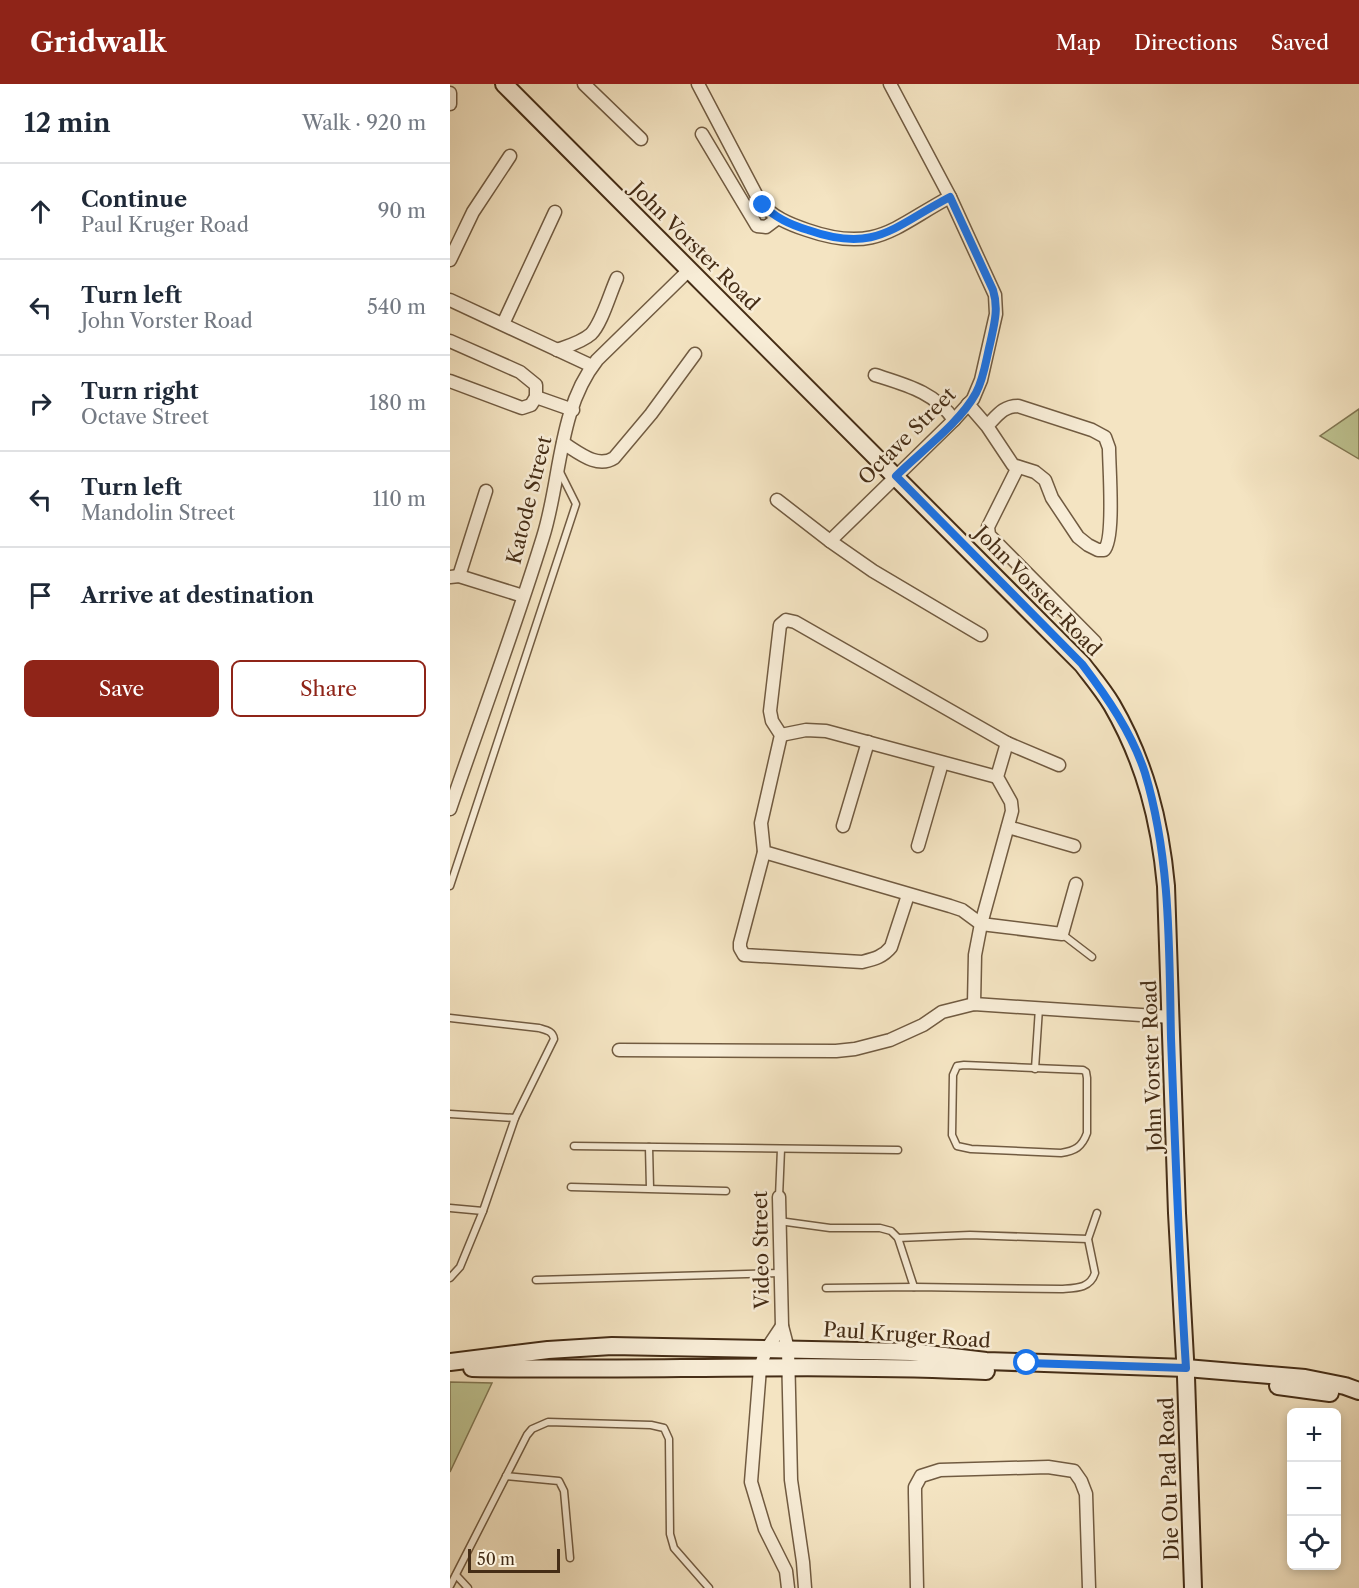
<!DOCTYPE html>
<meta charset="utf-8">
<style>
body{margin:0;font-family:"Libre Caslon Text",serif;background:#f6f6f7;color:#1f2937}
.controls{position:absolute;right:18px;bottom:18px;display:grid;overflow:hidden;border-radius:9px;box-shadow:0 3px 9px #0003}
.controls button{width:54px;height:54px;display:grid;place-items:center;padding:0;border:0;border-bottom:2px solid #e0e1e3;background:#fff;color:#1f2937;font:30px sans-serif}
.scale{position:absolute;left:18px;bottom:15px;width:92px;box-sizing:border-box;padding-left:6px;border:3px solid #452d16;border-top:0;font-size:16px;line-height:21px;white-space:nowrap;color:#452d16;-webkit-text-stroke:4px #f8edd7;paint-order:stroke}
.stop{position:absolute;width:18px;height:18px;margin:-14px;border:4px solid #1a73e8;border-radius:50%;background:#fff}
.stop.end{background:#1a73e8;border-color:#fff;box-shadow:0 2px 6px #0008}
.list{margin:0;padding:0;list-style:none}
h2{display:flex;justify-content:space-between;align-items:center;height:78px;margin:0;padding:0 24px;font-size:26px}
h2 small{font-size:20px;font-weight:400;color:#747a83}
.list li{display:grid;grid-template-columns:39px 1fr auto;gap:18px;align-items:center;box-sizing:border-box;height:96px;padding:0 24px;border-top:2px solid #e0e1e3}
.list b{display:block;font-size:22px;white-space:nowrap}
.list p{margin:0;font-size:20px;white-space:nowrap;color:#747a83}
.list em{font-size:20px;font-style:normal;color:#747a83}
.actions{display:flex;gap:12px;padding:18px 24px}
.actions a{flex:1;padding:14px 0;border:2px solid #8f2418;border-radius:9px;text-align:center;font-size:21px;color:#8f2418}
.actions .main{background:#8f2418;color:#fff}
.icon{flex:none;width:33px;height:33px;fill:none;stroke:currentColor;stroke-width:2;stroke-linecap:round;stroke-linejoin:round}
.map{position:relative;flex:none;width:909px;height:1504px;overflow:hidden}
header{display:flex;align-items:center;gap:36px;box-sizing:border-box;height:84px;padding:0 30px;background:#8f2418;color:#fff}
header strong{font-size:28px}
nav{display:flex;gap:33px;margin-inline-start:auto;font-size:21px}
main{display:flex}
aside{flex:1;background:#fff}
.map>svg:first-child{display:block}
</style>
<header>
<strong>Gridwalk</strong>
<nav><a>Map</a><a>Directions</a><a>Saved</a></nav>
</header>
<main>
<aside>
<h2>12 min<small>Walk · 920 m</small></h2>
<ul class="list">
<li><svg class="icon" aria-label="ahead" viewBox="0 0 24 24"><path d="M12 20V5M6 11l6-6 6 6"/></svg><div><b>Continue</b><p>Paul Kruger Road</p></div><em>90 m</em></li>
<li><svg class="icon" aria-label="left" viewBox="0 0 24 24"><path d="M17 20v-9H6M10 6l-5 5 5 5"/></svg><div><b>Turn left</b><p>John Vorster Road</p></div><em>540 m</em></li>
<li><svg class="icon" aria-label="right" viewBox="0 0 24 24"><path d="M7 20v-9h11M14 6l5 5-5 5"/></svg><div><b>Turn right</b><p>Octave Street</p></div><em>180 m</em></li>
<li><svg class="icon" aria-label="left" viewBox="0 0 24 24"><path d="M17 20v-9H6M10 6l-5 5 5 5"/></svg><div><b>Turn left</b><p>Mandolin Street</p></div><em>110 m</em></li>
<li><svg class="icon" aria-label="arrive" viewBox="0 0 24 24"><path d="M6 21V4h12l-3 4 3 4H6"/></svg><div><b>Arrive at destination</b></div></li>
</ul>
<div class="actions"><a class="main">Save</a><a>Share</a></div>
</aside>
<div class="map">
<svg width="909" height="1504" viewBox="0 0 909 1504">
<rect width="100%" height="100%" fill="#f4e4c2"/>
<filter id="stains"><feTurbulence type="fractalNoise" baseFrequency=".00333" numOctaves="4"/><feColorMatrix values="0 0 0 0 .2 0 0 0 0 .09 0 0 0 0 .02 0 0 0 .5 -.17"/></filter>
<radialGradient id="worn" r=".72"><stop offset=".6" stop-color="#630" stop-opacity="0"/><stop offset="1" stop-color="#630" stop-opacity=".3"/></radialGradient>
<g fill="#bec391" stroke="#827854" stroke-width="1.5">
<path d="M909,325V375L870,352Z"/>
<path d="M0,1298L42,1299L0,1388Z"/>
</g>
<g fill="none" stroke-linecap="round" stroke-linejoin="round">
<g stroke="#715b41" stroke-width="9">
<g id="lane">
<path d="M0,802L126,420L109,386"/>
<path d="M612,850L642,873"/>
<path d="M0,934L89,944C96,946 103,947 104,955L65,1034"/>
<path d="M514,981L633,986L636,988L637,994V1049C632,1063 625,1067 611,1069L521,1065L507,1062L502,1051L503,991L507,982Z"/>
<path d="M585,985L589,924"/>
<path d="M0,1030L65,1034L33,1127L0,1124"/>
<path d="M124,1062L448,1066"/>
<path d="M199,1063L200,1104"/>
<path d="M121,1103L276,1107"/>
<path d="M329,1113L331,1065"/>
<path d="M329,1137L380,1144H430L441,1147L448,1154L464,1203"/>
<path d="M448,1154L520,1151L638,1155"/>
<path d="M0,1194L10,1183L33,1127"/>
<path d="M86,1196L330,1189"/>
<path d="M376,1204L464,1203L611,1205C625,1204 640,1205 645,1189L638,1155L647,1129"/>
<path d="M56,1392L109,1397L114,1407L120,1474"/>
<path d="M6,1491L18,1504"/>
<path d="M0,1502L77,1351L82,1345L98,1338L201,1341L214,1344L219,1355L220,1450L224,1464L259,1504"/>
</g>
</g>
<g stroke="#715b41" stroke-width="15">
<g id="street">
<path d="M134,0L191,55"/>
<path d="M248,0L310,118C322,133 339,140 357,146C426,170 444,143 500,113"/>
<path d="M0,9V20"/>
<path d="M252,50L307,142L316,143L328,134"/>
<path d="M0,176L23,128L60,72"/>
<path d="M0,216L142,282"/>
<path d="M53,240L105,128"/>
<path d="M0,257L70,288L86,301V313"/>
<path d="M107,266C118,262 132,258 141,250C152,239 160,209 167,194"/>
<path d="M425,291C456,301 485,308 504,336"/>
<path d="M0,297L72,324L81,321L86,313L123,326"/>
<path d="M518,320L537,342L563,381L585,388L595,396L602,414L628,453L638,461L648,466H654C665,455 659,383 659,364L655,353L642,346L568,322C553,322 547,332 537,342"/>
<path d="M113,359C128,368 147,385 164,374L201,330L245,270"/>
<path d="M568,383L538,443L539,451L645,558"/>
<path d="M327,416L380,457L423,487L531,551"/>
<path d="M380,457L504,336L523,315L531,296L546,230L545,211L500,113L440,0"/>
<path d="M9,492L36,407"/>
<path d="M0,493L9,492L73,512"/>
<path d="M331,651L356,646L376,647L547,693"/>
<path d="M609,681L557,659L345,538L336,536L330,541L320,627L322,637L331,651L311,739L314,768L500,822L512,826L531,840L612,850L626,800"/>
<path d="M0,725C31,634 65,544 93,453C111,396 108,325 147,276L239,186"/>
<path d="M393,742L418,658"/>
<path d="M558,743L624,762"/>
<path d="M468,762L492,679"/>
<path d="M314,768L290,859V864L294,871L412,878C424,875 433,873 441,863L458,811"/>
<path d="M524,920L525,871L531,840L562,727L561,718L547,693L557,659"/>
<path d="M169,966L386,967L405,965L440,956L473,941L492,928L524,920L721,933"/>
<path d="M329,1113L332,1242L338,1265L341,1396L353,1478L355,1504"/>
<path d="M332,1242L316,1266L310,1284L301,1398L315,1445L336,1487L338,1504"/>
<path d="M467,1504L465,1409V1403L471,1392L490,1386L598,1383L624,1387L631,1397L636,1410L639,1504"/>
</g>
</g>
<g stroke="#452d16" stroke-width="20">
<g id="secondary">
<path d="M54,0L632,580C642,593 653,606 662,621C695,678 710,737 716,802L727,1129L736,1293L743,1504"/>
<path d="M0,1278L98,1266L162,1262L461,1268L536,1277L736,1284L855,1294L895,1302L909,1307"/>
<path d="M22,1284C193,1287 365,1279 536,1287"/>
<path d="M828,1302L880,1309"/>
</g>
</g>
<use href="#lane" stroke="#f8edd7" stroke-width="6"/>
<use href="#street" stroke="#f8edd7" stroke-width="12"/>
<use href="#secondary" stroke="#f8edd7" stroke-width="16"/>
</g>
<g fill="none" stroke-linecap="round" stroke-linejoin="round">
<path stroke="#1a73e8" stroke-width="8" d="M313,121C325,134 341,141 358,146C426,170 444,142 500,113L543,206C549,225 544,241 540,260C536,276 534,294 526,309C509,340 471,367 446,392L632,580C657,613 682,649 695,689C721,776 719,865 721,954C725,1064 729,1174 736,1284L577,1279"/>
</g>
<g text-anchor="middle" stroke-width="5" stroke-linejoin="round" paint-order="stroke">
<g font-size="20" fill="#452d16" stroke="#f8edd7">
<text transform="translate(245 162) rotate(45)" y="7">John Vorster Road</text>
<text transform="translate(457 352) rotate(-45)" y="7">Octave Street</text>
<text transform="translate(79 416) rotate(-76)" y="7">Katode Street</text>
<text transform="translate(588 507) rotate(46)" y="7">John Vorster Road</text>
<text transform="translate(702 982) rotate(-92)" y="7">John Vorster Road</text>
<text transform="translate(311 1166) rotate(-91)" y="7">Video Street</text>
<text transform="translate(457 1251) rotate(4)" y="7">Paul Kruger Road</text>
<text transform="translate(719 1395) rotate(-92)" y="7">Die Ou Pad Road</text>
</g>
</g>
<rect width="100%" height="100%" filter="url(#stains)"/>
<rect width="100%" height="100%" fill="url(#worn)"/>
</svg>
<div class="controls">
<button>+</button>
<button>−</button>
<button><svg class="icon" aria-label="locate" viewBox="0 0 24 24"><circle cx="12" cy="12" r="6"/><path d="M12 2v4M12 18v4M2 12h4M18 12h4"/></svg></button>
</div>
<div class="scale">50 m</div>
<div class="stop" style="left:577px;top:1279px"></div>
<div class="stop end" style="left:313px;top:121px"></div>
</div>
</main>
